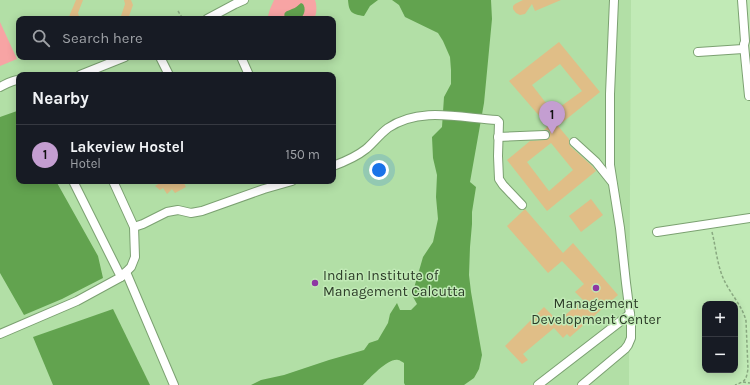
<!DOCTYPE html>
<meta charset="utf-8">
<style>
body{margin:0;font-family:Karla,sans-serif;background:#242831;color:#f1f3f6}
.controls{position:absolute;right:12px;bottom:12px;display:grid;overflow:hidden;border-radius:8px;box-shadow:0 2px 10px #0003}
.controls button{width:36px;height:36px;display:grid;place-items:center;padding:0;border:0;border-bottom:1px solid #363941;background:#171b24;color:#f1f3f6;font:20px sans-serif}
.you{position:absolute;left:379px;top:170px;width:14px;height:14px;margin:-10px;border:3px solid #fff;border-radius:50%;background:#1a73e8;box-shadow:0 0 0 6px #1a73e833}
.badge{display:grid;place-items:center;width:26px;height:26px;border-radius:50%;background:#c49ed1;color:#111;font-size:13px;font-weight:700}
.pin{position:absolute;translate:-50% -33px;filter:drop-shadow(0 1px 2px #0008)}
.pin::after{content:'';position:absolute;top:21px;width:14px;height:12px;background:inherit;clip-path:polygon(0 0,100% 0,50% 100%)}
.list{margin:0;padding:0;list-style:none}
h2{display:flex;justify-content:space-between;align-items:center;height:52px;margin:0;padding:0 16px;font-size:17px}
h2 small{font-size:13px;font-weight:400;color:#9ea1a6}
.list li{display:grid;grid-template-columns:26px 1fr auto;gap:12px;align-items:center;box-sizing:border-box;height:60px;padding:0 16px;border-top:1px solid #363941}
.list b{display:block;font-size:15px;white-space:nowrap}
.list p{margin:0;font-size:13px;white-space:nowrap;color:#9ea1a6}
.list em{font-size:13px;font-style:normal;color:#9ea1a6}
.icon{flex:none;width:22px;height:22px;fill:none;stroke:currentColor;stroke-width:2;stroke-linecap:round;stroke-linejoin:round}
.map{position:relative;flex:none;width:750px;height:385px;overflow:hidden}
.search{position:absolute;background:#171b24;box-shadow:0 2px 10px #0003;left:16px;top:16px;width:320px;height:44px;display:flex;align-items:center;gap:10px;box-sizing:border-box;padding:0 14px;border-radius:8px;color:#9ea1a6;font-size:15px}
.panel{position:absolute;background:#171b24;box-shadow:0 2px 10px #0003;left:16px;top:72px;width:320px;height:112px;border-radius:8px}
.map>svg:first-child{display:block}
</style>
<div class="map">
<svg width="750" height="385" viewBox="0 0 750 385">
<rect width="100%" height="100%" fill="#c1eab6"/>
<path fill="#b2dfa6" fill-rule="evenodd" d="M0,0H631L629,385H0ZM19,19H333V57H19ZM19,75H333V181H19Z"/>
<g fill="#f7a4a4">
<path d="M274,0H315C317,6 317,13 314,19H270L268,16L270,9Z"/>
<path d="M0,22L17,59L0,66Z"/>
</g>
<g fill="#62a34f">
<path d="M348,0H378L370,6L364,16C352,14 349,13 348,0Z"/>
<path d="M392,0H491L492,19L484,103L470,182L476,187L472,212V224L470,247L469,275L471,292L482,355L479,369L474,378L464,385H405L404,383V363C402,362 400,360 398,360C388,358 370,378 363,385H251L261,380L284,375L329,360L364,350L369,343L378,340L388,323L390,314L397,303L400,310H411L417,304L412,295L423,257L433,242L438,219L436,197L437,175L433,158L432,137L442,127L444,97L451,84V70L450,57L443,41L438,33L405,17L399,5Z"/>
<path d="M301,3L303,4C306,8 305,16 299,19C295,20 289,19 285,19C283,11 286,12 292,9C296,8 298,5 301,3Z"/>
<path d="M17,111L19,114V181H56L98,256L103,278L62,299L24,315L0,273V117Z"/>
<path d="M113,309L150,385H53L33,337Z"/>
</g>
<g fill="#e0be87" fill-rule="evenodd">
<path d="M76,0H83L78,13L80,19H68Z"/>
<path d="M124,0H131L133,5L128,19H120L125,4Z"/>
<path d="M523,0H561L535,11L532,4L525,14L520,15L516,13L513,9V6L515,4Z"/>
<path d="M559,42L600,92L558,126L569,139V143L570,146L592,166L596,171L547,211L507,160L530,141L545,140L548,139L550,137V132L548,130H544L548,126L509,81ZM560,64L582,91L553,112L532,85ZM551,143L573,170L549,191L527,162Z"/>
<path d="M163,181H183L186,187L175,193L172,189L167,194L163,188L160,190L155,186Z"/>
<path d="M591,199L603,215L581,232L569,216Z"/>
<path d="M525,209L563,253L573,243L618,295L570,337L567,334L563,338L554,328L523,354L528,360L522,364L505,346L544,307L558,321L583,300L575,292L584,284L562,261L548,273L507,226Z"/>
</g>
<g fill="none" stroke-linecap="round" stroke-linejoin="round">
<g stroke="#7ba171" stroke-width="10">
<g id="minor">
<path d="M207,19L235,4L244,0"/>
<path d="M744,45L749,96"/>
<path d="M698,52L743,49L745,41L742,0"/>
<path d="M160,57L169,75"/>
<path d="M241,57L249,75"/>
<path d="M80,75L125,57"/>
<path d="M0,87C6,84 12,80 19,80"/>
<path d="M498,137L545,135"/>
<path d="M574,142L596,162L612,182"/>
<path d="M333,166C344,162 356,157 366,149C373,143 380,134 388,128C420,106 461,118 497,120L499,122L498,156L499,179L503,185L522,205"/>
<path d="M73,181L121,277"/>
<path d="M134,227L143,224L167,212L178,210L191,213L202,211L264,189L292,181"/>
<path d="M657,232L750,218"/>
<path d="M126,272L174,385"/>
<path d="M0,334L77,301L121,277L131,267L135,257L134,227L113,181"/>
<path d="M538,385L630,314"/>
<path d="M582,385L625,349L628,345L631,338V322L626,283L620,228L610,165V94L614,0"/>
</g>
</g>
<g stroke="#89a880" stroke-width="1.5" stroke-dasharray="3 2" stroke-linecap="butt">
<path d="M178,11L183,19"/>
<path d="M712,232C716,248 717,265 724,280C730,293 743,307 746,321L748,369C746,380 746,381 735,385"/>
<path d="M743,382L750,383"/>
</g>
<use href="#minor" stroke="#fff" stroke-width="8"/>
</g>
<g fill="#8e37a3" stroke="#c1eab6" stroke-width="1.5">
<circle cx="315" cy="283" r="4"/>
<circle cx="596" cy="288" r="4"/>
</g>
<g text-anchor="middle" stroke-width="3" stroke-linejoin="round" paint-order="stroke">
<g font-size="14" fill="#2c3c28" stroke="#c1eab6" text-anchor="start">
<text x="323" y="280">Indian Institute of<tspan x="323" dy="16">Management Calcutta</tspan></text>
<text x="596" y="308" text-anchor="middle">Management<tspan x="596" dy="16">Development Center</tspan></text>
</g>
</g>
</svg>
<div class="controls">
<button>+</button>
<button>−</button>
</div>
<div class="you"></div>
<div class="pin badge" style="left:552px;top:134px">1</div>
<div class="search"><svg class="icon" aria-label="search" viewBox="0 0 24 24"><circle cx="10" cy="10" r="6"/><path d="M15 15l6 6"/></svg>Search here</div>
<section class="panel">
<h2>Nearby<small></small></h2>
<ul class="list">
<li><span class="badge">1</span><div><b>Lakeview Hostel</b><p>Hotel</p></div><em>150 m</em></li>
</ul>
</section>
</div>
